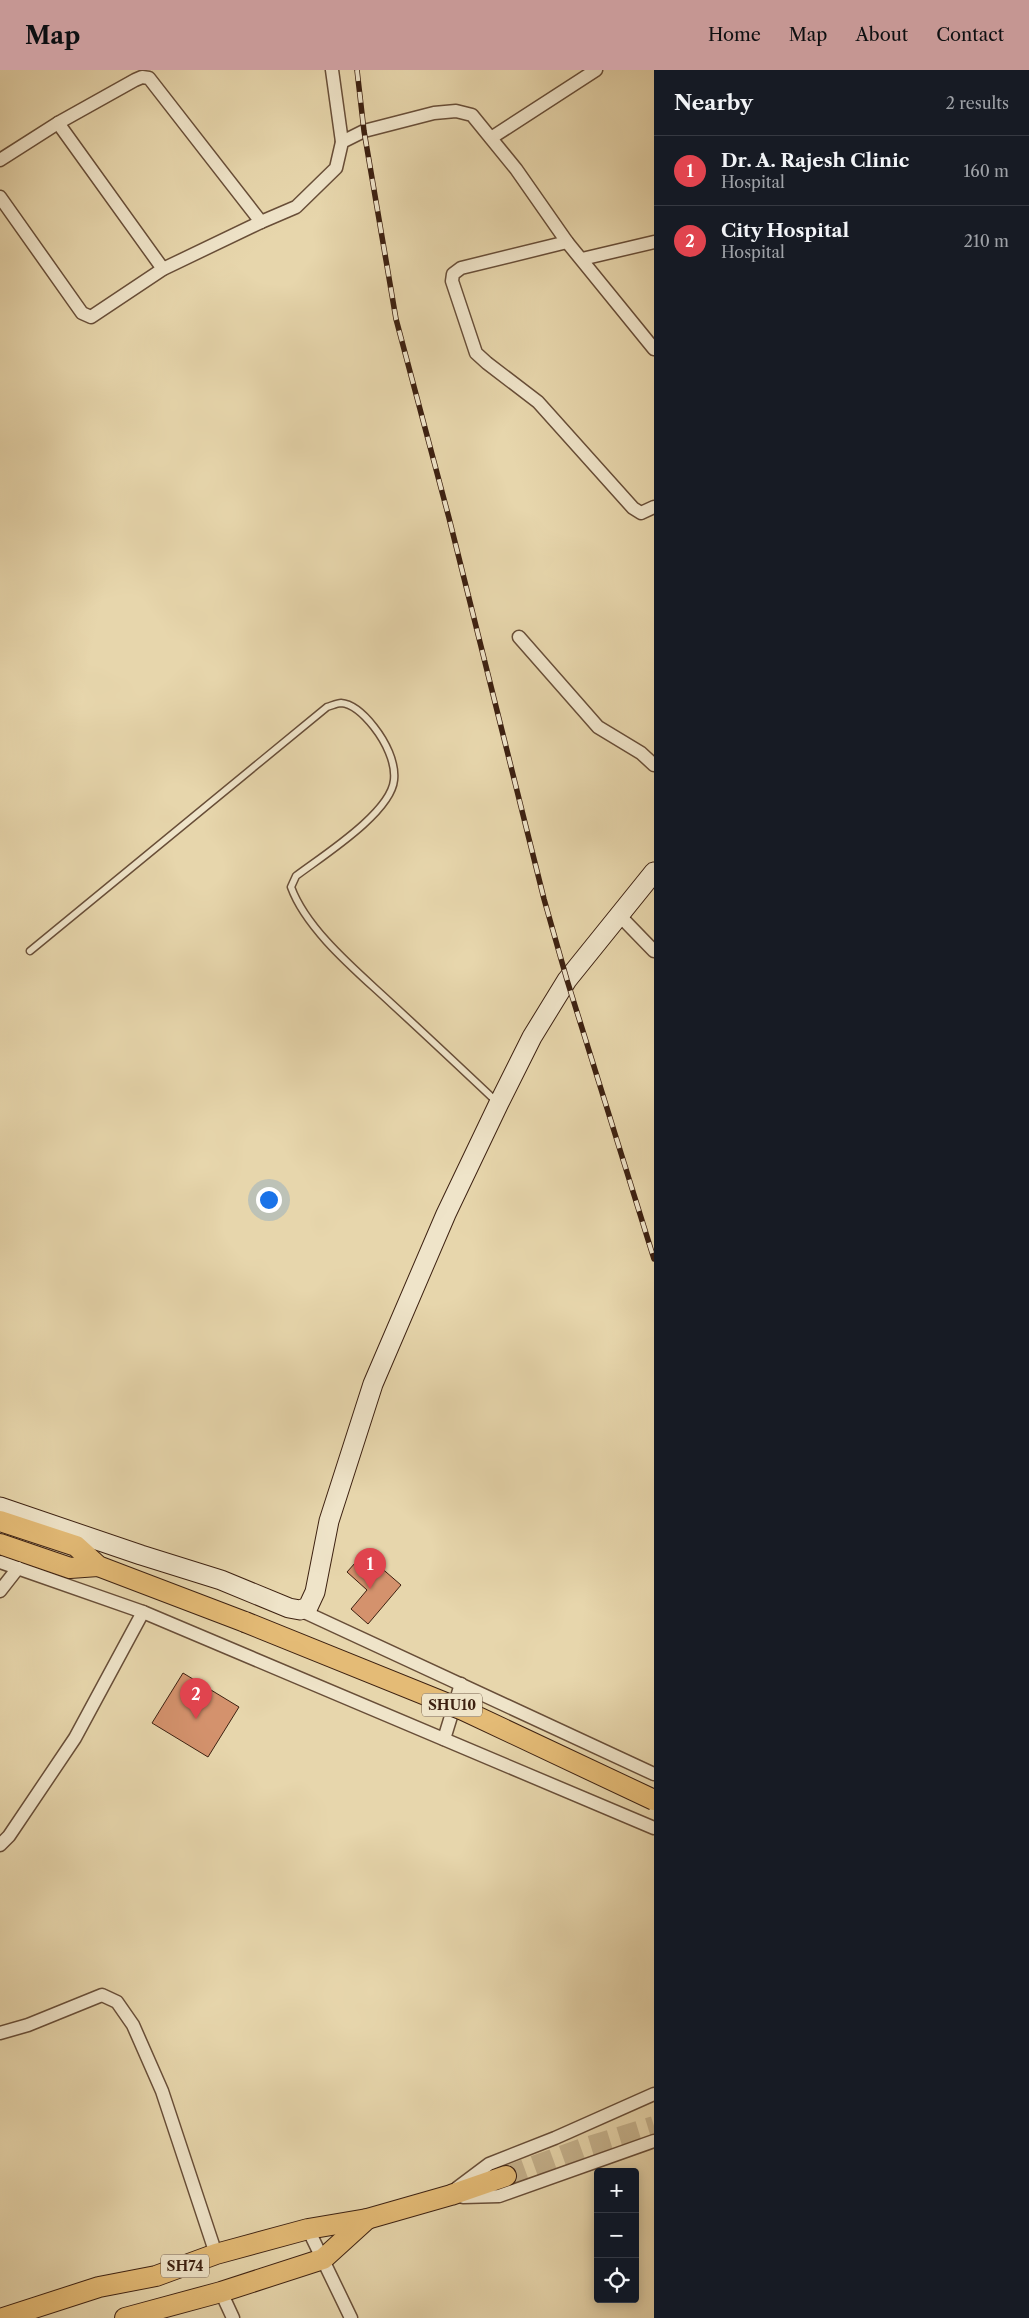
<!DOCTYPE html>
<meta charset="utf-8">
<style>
body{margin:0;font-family:"Libre Caslon Text",serif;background:#20242c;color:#f1f3f6}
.controls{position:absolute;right:15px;bottom:15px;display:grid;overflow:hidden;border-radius:5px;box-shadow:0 2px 12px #0003}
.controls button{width:45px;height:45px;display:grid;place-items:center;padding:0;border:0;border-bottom:1px solid #363941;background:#171b24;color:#f1f3f6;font:25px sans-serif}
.you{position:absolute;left:268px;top:1129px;width:18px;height:18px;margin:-12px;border:4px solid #fff;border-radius:50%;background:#1a73e8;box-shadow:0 0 0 8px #1a73e833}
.badge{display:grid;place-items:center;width:32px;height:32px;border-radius:50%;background:#c59692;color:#fff;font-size:16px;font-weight:700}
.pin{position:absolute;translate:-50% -41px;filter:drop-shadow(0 1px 2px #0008)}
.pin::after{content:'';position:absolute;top:26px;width:18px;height:15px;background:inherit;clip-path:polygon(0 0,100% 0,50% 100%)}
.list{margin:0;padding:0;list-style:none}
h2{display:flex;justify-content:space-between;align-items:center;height:65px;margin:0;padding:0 20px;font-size:21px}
h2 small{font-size:16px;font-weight:400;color:#9ea1a6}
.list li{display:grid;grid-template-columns:32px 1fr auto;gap:15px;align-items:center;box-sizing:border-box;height:70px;padding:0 20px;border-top:1px solid #363941}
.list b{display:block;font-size:19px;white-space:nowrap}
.list p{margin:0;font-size:16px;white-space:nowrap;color:#9ea1a6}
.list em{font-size:16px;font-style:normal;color:#9ea1a6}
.icon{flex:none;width:28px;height:28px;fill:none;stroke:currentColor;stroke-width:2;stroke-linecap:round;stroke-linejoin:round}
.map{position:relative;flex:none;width:654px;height:2248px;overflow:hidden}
header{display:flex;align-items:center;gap:30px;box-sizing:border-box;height:70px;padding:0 25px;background:#c59692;color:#111}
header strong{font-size:24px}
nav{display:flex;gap:28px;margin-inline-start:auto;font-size:18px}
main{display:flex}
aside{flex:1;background:#171b24}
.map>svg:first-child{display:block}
</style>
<header>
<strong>Map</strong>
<nav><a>Home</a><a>Map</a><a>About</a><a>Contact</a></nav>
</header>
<main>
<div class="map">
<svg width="654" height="2248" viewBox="0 0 654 2248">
<rect width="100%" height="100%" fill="#e7d6ac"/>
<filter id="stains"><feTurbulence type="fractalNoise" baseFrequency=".004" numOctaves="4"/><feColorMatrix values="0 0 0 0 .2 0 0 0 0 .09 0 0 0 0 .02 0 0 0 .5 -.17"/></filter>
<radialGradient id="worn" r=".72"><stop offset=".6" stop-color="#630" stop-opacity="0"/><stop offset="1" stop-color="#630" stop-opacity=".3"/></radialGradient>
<g fill="#d4926d" stroke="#3d2111">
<path d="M364,1483L401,1515L368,1554L351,1539L367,1520L347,1502Z"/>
<path d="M183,1603L239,1637L208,1687L152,1653Z"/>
</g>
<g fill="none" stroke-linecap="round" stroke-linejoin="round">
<path stroke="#c5b28d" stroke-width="20" stroke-dasharray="20 10" stroke-linecap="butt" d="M506,2106L583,2078L654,2056"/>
<g stroke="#684e38" stroke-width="9">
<path id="lane" d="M30,881L327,637C331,636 337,633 341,633C354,634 367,648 374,657C385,671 396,692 394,710C391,743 321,787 296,806L291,817C307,861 359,903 392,934C428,967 463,1000 498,1033"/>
</g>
<g stroke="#684e38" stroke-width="15">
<g id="street">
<path d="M332,0L342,72"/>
<path d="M58,53L163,199"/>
<path d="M491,68L596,0"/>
<path d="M0,90L58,53L135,10L142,7L149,8L261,152L296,137L336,98L342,72L364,61L434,43L456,41L472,45L516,99L567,172L654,279"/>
<path d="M0,127L82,243L91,247L163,199L261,152"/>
<path d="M567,172L461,198L453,204L452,211L476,283L487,293L538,332L633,438L641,443L654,437"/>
<path d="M582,189L654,172"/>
<path d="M519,567L598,657L641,683L654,695"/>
<path d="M619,845L654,881"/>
<path d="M0,1492L143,1542L75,1668L9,1766L0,1775"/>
<path d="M0,1521L18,1498"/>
<path d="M300,1540L654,1704"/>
<path d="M143,1542L654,1758"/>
<path d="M444,1669L461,1614"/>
<path d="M0,1963L28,1955L102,1925L117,1932L133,1955L162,2021L216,2184"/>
<path d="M457,2118L489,2094L555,2068L654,2024"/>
<path d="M463,2127L499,2126L654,2071"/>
<path d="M308,2159L351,2248"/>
<path d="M221,2222L233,2248"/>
</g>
</g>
<g stroke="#3d2111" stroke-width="21">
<path id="secondary" d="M0,1437L141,1485L221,1510L289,1538L300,1540L308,1537L315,1522L329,1451L373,1314L446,1144L499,1033L532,967L567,910L654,802"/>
</g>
<g stroke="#3d2111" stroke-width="22">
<g id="primary">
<path d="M0,1451L76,1476L98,1496L245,1552"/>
<path d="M0,1474L70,1498L98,1496"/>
<path d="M3,2248L99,2217L156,2206L216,2184L308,2159L367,2149L451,2125L506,2106"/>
<path d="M125,2248L221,2222L323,2189L367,2149"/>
</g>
</g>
<use href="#lane" stroke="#efe4c9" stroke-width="6"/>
<use href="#street" stroke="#efe4c9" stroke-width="12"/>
<use href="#secondary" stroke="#efe4c9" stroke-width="19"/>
<use href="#primary" stroke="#e4bb76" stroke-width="20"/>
<g stroke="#3d2111" stroke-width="5.5">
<path id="rail" d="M357,0L364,61L396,249L449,448L544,829L567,910L654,1189"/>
</g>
<use href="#rail" stroke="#efe4c9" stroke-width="4" stroke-dasharray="11" stroke-linecap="butt"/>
<g stroke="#3d2111" stroke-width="22" stroke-linecap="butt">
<path id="primary-bridge" d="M245,1552L463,1640L654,1730"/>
</g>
<use href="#primary-bridge" stroke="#e4bb76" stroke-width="20"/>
</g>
<g text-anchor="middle" stroke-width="4.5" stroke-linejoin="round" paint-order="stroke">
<g fill="#efe4c9" stroke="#725c48" stroke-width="1">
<rect x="422" y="1623.5" width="60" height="23" rx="4"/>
<rect x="161" y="2184.5" width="48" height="23" rx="4"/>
</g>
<g font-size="14" font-weight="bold" fill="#3d2111">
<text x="452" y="1640">SHU10</text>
<text x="185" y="2201">SH74</text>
</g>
</g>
<rect width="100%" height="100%" filter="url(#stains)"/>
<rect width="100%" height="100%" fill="url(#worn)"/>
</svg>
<div class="controls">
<button>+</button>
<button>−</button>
<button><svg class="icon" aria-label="locate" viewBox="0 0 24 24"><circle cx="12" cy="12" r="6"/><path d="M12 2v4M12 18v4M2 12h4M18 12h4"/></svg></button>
</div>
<div class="you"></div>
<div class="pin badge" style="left:370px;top:1519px;background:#e0444e">1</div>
<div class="pin badge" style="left:196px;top:1649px;background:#e0444e">2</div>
</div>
<aside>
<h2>Nearby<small>2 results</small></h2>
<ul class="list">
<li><span class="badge" style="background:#e0444e">1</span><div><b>Dr. A. Rajesh Clinic</b><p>Hospital</p></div><em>160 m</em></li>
<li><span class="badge" style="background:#e0444e">2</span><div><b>City Hospital</b><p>Hospital</p></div><em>210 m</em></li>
</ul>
</aside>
</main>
